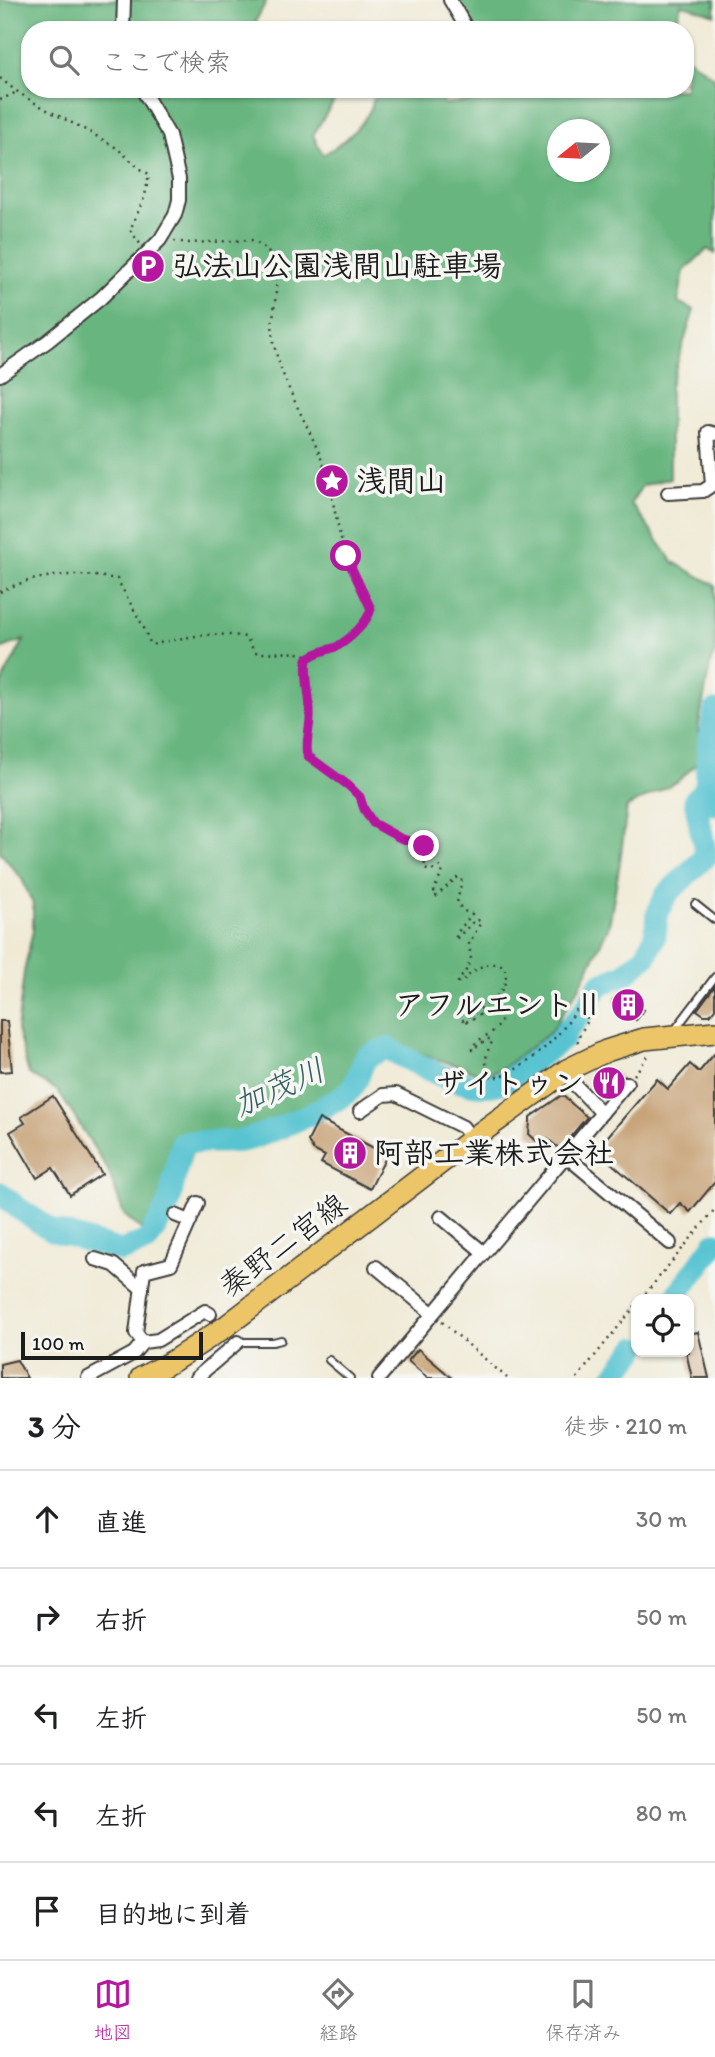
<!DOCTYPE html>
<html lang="ja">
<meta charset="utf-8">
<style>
body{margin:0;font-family:Itim,"Klee One",sans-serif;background:#f6f6f6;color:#202124}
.controls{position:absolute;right:21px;bottom:21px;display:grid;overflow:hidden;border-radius:14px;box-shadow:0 2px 5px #0004}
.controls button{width:63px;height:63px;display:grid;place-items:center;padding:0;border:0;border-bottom:2px solid #e0e0e0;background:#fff;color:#202124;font:35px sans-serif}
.compass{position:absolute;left:547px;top:119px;width:63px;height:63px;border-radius:50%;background:#fff;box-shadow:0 2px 5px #0004;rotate:252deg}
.scale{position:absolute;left:21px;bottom:18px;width:182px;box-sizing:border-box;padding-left:7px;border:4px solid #1c1c1c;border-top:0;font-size:19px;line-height:24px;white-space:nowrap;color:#1c1c1c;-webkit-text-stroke:5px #f6f6f2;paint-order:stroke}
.stop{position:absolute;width:21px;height:21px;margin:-16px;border:5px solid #b5179e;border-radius:50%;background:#fff}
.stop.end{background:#b5179e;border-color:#fff;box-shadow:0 2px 7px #0008}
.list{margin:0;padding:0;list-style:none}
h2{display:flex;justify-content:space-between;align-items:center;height:91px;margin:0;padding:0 28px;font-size:30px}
h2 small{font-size:23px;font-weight:400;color:#757577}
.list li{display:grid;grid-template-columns:46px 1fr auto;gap:21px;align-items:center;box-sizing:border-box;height:98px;padding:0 28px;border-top:2px solid #e0e0e0}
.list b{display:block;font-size:26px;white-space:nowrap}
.list em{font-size:23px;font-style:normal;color:#757577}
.icon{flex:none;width:38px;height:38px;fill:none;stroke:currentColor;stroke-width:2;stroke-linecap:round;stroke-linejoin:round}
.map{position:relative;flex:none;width:715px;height:1378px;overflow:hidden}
.search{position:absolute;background:#fff;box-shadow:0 2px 5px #0004;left:21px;right:21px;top:21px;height:77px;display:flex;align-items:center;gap:18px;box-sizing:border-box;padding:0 24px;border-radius:28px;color:#757577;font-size:26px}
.sheet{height:581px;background:#fff}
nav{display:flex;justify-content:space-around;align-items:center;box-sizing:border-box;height:98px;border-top:2px solid #e0e0e0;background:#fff;font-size:19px;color:#757577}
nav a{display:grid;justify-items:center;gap:4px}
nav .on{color:#b5179e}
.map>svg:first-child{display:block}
</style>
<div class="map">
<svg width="715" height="1378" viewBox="0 0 715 1378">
<rect width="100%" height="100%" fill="#f6f6f2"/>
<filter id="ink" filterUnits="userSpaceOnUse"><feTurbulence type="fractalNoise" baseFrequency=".0143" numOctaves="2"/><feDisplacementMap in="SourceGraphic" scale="14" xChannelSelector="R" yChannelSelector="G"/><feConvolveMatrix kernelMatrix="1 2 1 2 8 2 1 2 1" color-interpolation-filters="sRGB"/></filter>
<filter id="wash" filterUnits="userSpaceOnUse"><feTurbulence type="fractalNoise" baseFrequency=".00686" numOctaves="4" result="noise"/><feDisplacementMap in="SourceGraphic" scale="28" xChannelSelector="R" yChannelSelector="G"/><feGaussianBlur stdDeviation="1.57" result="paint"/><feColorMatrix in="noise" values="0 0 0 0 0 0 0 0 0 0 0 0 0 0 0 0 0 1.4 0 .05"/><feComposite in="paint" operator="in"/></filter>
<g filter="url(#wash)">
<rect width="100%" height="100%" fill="#f0ead5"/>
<g fill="#67b57f" stroke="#42684e" stroke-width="2" fill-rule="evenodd">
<path d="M0,0H267L251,30H30V89H331L337,96L313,135L323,155C346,141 375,118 375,89H435L444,104L466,102L498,89H685V56L715,78V254L707,249L684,271L678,302L694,310L670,386V478L642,486L631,503L673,562L715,585V653L711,661L698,728L701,760L677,782L627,807L620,862L609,926L581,984L551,1032L503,1068L485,1075L397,1046L356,1065L334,1097L192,1151C184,1182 172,1215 141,1229L124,1215L108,1170L58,1091L29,1074L17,1030L24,972L33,930V904L22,879L0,852V692L3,679L24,640L0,649ZM558,130H600V172H558Z"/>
<path d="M455,0H715V15L681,4L675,30H470Z"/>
</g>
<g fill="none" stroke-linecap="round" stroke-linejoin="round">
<g stroke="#58c4d2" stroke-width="23">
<path d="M715,711L709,740L706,787L715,804"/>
<path d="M0,1193L18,1208L51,1230L121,1251L147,1241L158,1224L169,1203L182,1143C201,1141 224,1143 241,1141C260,1138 343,1102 353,1087C358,1079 361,1067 366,1057L387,1048C419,1065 468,1096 505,1082L564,1038L565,1032L584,1011L599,985L625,974L646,956L655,936L657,915L666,895L706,856L695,800L706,787"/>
<path d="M674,1299L715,1243"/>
<path d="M613,1378L636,1348"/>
</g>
</g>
<g id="blocks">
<g fill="#c6a176">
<path d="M715,986V1009L710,1015H704L697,1010Z"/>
<path d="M621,991L644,1010L636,1020L613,1000Z"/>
<path d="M0,1021H7L12,1071L0,1072Z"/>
<path d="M715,1053V1182L690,1212L680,1203L670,1214L596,1150L657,1079L668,1089L690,1064L699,1072Z"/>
<path d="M613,1071L620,1077L605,1095L596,1087Z"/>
<path d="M562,1095L587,1117L560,1149L546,1138L540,1144L529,1134L530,1121V1117Z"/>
<path d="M53,1096L102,1174L70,1195L53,1168L37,1178L10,1132L25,1123L21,1117Z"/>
<path d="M319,1119L387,1155L370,1189L321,1163L325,1156L313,1150L308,1141Z"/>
<path d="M698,1332L709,1378H692L686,1352H689V1334Z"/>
<path d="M418,1349L452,1378H428L408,1361Z"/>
<path d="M17,1360L27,1378H0V1364Z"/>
</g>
</g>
</g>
<g filter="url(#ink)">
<use href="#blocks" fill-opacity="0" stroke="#3c3b38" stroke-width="2"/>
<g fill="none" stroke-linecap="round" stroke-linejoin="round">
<g stroke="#3c3b38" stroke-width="10">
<g id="lane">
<path d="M695,904L715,920"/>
<path d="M674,1031L715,977"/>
<path d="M238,1342H273L281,1340"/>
<path d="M329,1360L350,1378"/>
</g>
</g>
<g stroke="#3c3b38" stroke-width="16">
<g id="street">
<path d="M450,0L464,24"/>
<path d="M123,30L124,0"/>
<path d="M0,375L48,341L101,298L160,240L175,215L179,200V179L169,135L142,89"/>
<path d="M668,493L703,491L712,485L708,432L715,434"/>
<path d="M567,1070L576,1086L602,1113"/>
<path d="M360,1111L383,1095L396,1094L463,1127L472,1139"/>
<path d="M566,1156L670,1243"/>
<path d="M175,1215L190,1221"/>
<path d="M441,1217L483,1252"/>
<path d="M95,1259L114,1265L142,1289"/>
<path d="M376,1267L432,1313"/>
<path d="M143,1342L136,1333L144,1271L171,1264L198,1203"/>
<path d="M88,1378L134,1353L143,1342L158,1340L205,1311L210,1314"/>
<path d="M196,1378L238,1342"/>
<path d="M379,1378L627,1083"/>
</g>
</g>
<g stroke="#3c3b38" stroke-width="24">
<path id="primary" d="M141,1378L173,1361L225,1327L472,1139L567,1070L606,1051L644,1039L715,1032"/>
</g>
<g stroke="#3c3b38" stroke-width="2.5" stroke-dasharray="2 5" stroke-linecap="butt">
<path d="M0,78C33,107 73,121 110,144C125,152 132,165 149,174L145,196L130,230L141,245"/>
<path d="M0,100L17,92"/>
<path d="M174,241L189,243L251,240C285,253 276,290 273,319C267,359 306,419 321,458C333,489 335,524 346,556C352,574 365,590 371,609C367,623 351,638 338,646C327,651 317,651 307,659C304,679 311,697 310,716C310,730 305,742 308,756L349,786L360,797L369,819L373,823L400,838L424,846L425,869L430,871L440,867L443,871L434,890L435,897L458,877L462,879L457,903L464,911L472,914L457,933L455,940L472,923L478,920L481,922L469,944L471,959L467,969L458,982H462C473,970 487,959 504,966C514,996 479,1007 462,1021L466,1022L490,1009L498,1008L502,1011C504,1033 483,1033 472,1047V1050L487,1039H491L492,1042C485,1055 483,1066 492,1078C522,1074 562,1035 576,1010L589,1019L577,1039L580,1046"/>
<path d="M0,592C37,573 76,572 117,579L143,626L151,645C185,637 211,631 246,637C249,641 252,649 256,652C260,655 294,649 309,656"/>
<path d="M634,1075L649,1055"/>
<path d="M641,1299L715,1209"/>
<path d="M442,1322L507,1378"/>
<path d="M577,1378L636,1305"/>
</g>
<use href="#lane" stroke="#fff" stroke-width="6"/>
<use href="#street" stroke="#fff" stroke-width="12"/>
<use href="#primary" stroke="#ecc569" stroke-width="21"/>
</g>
</g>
<g fill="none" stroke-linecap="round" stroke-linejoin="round" filter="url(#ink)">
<path stroke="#b5179e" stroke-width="9" d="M346,556L371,609C367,623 351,638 338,646C327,651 317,651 307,659C304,679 311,697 310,716C310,730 305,742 308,756L349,786L360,797L364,809L373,823L400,838L424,846"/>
</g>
<defs>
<g id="parking-disc" transform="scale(1.75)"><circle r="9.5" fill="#b5179e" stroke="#f6f6f2"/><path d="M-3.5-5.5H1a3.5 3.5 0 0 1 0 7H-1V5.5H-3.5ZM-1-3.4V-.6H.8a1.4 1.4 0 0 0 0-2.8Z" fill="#fff"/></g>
<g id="sight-disc" transform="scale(1.75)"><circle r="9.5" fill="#b5179e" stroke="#f6f6f2"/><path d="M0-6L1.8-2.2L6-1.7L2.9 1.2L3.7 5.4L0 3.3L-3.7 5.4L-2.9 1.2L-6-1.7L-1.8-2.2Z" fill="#fff"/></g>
<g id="building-disc" transform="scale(1.75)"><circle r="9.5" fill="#b5179e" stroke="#f6f6f2"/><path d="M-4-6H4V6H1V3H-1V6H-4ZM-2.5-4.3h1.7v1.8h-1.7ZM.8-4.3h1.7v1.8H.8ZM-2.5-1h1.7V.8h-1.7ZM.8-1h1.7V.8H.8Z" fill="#fff"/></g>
<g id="restaurant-disc" transform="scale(1.75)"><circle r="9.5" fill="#b5179e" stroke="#f6f6f2"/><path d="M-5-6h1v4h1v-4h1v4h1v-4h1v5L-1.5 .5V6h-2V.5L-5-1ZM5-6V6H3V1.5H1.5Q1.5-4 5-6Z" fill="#fff"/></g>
</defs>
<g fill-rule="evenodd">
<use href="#parking-disc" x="148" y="266"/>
<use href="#sight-disc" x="332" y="481"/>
<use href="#building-disc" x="628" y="1005"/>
<use href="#restaurant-disc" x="609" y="1083"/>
<use href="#building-disc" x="350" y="1153"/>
</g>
<g text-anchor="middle" stroke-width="7" stroke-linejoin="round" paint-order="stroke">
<g font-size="30" font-weight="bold" fill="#1c1c1c" stroke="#f6f6f2" text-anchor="start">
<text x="172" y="276">弘法山公園浅間山駐車場</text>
<text x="356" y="491">浅間山</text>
<text x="604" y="1015" text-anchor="end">アフルエントⅡ</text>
<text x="584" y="1093" text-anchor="end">ザイトゥン</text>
<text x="374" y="1163">阿部工業株式会社</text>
</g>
<g font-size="30" fill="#1c1c1c" stroke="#f6f6f2">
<text transform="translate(283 1245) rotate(-37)" y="10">秦野二宮線</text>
</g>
<g font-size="32" font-style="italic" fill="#345f65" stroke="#f6f6f2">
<text transform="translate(279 1087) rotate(-24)" y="11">加茂川</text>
</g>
</g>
</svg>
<div class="controls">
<button><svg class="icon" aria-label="locate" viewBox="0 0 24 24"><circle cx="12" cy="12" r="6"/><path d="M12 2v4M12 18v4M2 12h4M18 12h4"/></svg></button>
</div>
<svg class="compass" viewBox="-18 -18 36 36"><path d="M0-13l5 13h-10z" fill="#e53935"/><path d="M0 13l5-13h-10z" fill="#757577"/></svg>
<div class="scale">100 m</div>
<div class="stop" style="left:346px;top:556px"></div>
<div class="stop end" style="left:424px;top:846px"></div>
<div class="search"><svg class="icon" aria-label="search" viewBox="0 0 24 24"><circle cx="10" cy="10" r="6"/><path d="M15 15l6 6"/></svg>ここで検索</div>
</div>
<section class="sheet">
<h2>3 分<small>徒歩 · 210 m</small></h2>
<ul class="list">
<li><svg class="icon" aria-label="ahead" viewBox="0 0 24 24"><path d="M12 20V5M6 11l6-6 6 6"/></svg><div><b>直進</b></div><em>30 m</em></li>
<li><svg class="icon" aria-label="right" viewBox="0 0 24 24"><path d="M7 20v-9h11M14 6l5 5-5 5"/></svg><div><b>右折</b></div><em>50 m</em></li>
<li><svg class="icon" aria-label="left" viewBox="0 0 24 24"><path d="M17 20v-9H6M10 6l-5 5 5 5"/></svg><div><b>左折</b></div><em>50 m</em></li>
<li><svg class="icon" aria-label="left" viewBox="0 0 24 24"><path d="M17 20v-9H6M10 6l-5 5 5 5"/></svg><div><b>左折</b></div><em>80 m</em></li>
<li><svg class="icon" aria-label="arrive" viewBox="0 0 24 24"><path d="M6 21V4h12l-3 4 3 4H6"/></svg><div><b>目的地に到着</b></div></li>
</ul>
</section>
<nav>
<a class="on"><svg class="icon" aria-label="map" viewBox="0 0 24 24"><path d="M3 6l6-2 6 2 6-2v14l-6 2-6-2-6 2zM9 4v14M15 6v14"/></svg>地図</a>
<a><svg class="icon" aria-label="directions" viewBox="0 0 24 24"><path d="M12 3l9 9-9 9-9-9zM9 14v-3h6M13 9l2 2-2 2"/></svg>経路</a>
<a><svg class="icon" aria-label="saved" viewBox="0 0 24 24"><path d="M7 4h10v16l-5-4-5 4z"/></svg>保存済み</a>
</nav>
